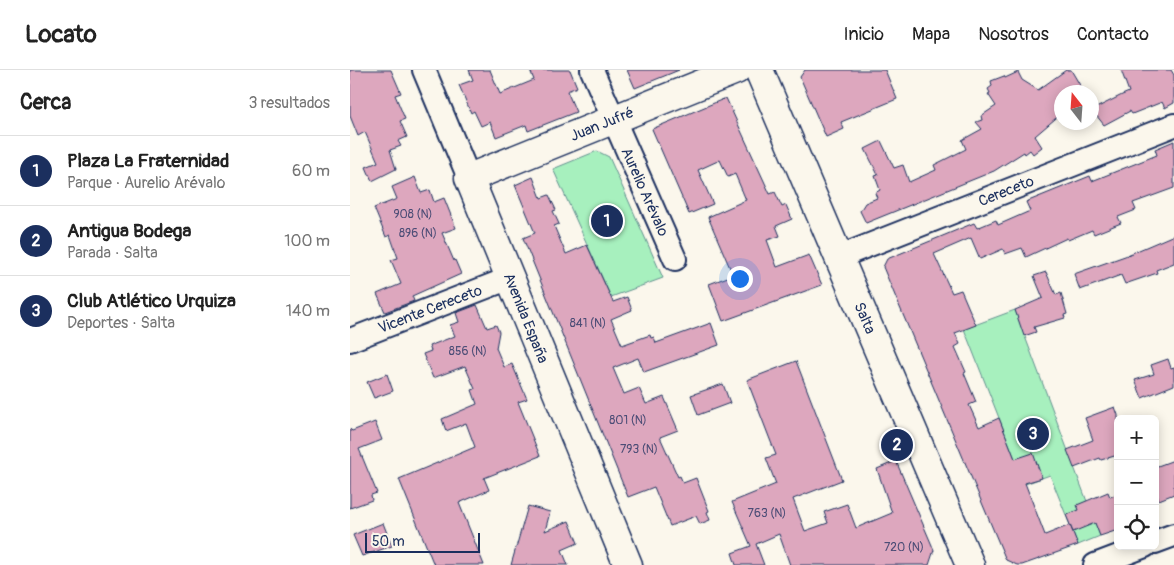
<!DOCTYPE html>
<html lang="es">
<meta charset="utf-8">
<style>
body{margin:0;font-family:Pangolin,sans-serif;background:#f2f2f2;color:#222}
.controls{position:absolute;right:15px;bottom:15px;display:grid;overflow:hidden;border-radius:8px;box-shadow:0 2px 12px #0003}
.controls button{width:45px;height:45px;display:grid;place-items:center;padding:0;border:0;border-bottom:1px solid #e0e0e0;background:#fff;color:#222;font:25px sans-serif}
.compass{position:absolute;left:704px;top:15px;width:45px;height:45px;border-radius:50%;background:#fff;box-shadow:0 2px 12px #0003;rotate:343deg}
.scale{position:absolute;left:15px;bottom:12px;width:115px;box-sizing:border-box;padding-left:5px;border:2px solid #1b2f5e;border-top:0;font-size:14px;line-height:18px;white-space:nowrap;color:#1b2f5e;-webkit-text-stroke:4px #fbf7ec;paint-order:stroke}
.you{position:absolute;left:389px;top:208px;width:18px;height:18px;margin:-12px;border:4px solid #fff;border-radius:50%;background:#1a73e8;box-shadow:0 0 0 8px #1a73e833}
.badge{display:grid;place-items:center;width:32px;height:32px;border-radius:50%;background:#1b2f5e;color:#fff;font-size:16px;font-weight:700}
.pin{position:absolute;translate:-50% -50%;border:2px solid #fff;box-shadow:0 1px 5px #0006}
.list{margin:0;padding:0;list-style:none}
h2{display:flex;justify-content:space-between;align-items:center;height:65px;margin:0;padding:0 20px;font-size:21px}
h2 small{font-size:16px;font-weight:400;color:#767676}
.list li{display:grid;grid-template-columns:32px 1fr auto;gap:15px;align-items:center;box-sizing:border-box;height:70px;padding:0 20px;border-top:1px solid #e0e0e0}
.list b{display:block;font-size:19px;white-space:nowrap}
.list p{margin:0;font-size:16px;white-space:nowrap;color:#767676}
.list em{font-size:16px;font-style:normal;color:#767676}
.icon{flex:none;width:28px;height:28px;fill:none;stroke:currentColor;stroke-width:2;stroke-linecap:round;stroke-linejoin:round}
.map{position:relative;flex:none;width:824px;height:495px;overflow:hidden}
header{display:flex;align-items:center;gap:30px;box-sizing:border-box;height:70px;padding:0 25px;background:#fff;border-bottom:1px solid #e0e0e0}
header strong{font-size:24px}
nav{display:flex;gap:28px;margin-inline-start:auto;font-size:18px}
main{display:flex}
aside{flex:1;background:#fff}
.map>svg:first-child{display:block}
</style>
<header>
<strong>Locato</strong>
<nav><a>Inicio</a><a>Mapa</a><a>Nosotros</a><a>Contacto</a></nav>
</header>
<main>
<aside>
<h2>Cerca<small>3 resultados</small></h2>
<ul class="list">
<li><span class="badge">1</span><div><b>Plaza La Fraternidad</b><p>Parque · Aurelio Arévalo</p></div><em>60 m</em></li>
<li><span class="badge">2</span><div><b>Antigua Bodega</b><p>Parada · Salta</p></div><em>100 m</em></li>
<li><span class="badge">3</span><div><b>Club Atlético Urquiza</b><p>Deportes · Salta</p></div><em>140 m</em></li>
</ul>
</aside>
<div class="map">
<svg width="824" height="495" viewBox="0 0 824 495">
<rect width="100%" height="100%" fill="#fbf7ec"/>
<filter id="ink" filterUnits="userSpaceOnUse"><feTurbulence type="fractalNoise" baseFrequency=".02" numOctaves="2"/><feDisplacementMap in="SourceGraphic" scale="10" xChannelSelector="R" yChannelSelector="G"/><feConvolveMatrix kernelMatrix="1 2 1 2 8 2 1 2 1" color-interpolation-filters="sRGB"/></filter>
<g filter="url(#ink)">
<g fill="#a7f0be" stroke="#61908e">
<path d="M247,81L259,87L313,208L261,227L203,99Z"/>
<path d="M665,240L750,466L728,475L700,405L675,414L614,259Z"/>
</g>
<g fill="#dda7be" stroke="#1b2f5e">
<path d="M0,0H41L51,23L45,25L55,49L50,51L57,67L48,71L51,76L40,80L46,99L22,111L16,97L28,92L15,62L8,66L0,46Z"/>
<path d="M119,0H140L150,24L184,10L180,0H220L227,17L217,21L226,42L178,61L176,55L146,67L140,52L131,56L124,41L121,43L109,15L123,10Z"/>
<path d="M277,0H329L285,18Z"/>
<path d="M455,0H535L547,29L491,52L494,59L476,67L450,7Z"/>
<path d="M716,0H721L734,22H712V43L685,66L692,77L683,84L680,80L675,84L674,82L644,101L516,153L510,141L515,133L527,128L525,123L530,120L525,106L528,105L515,79L531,71L544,98L553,95L559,112L586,100L584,95L616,79L612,70L632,59L626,52L632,50L631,46L646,36L638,24L640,23L638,19L642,16L641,11L654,6L655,8L668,2L672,10L688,20Z"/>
<path d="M771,0H821L824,5V33L815,38L812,32L782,44L780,41L754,55L742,40L772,25L779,22Z"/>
<path d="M376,28L420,124L425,122L432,137L436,135L442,149L426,156L430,166L417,170L427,197L459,185L472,215L373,251L359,214L383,205L358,147L396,130L385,104L378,107L370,90L348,100L363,134L339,144L302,59Z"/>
<path d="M824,71V118L783,133L786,140L768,147L771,153L744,164L742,160L718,170L717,168L676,187L672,178L655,184L653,179L630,189L621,168L584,184L602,223L611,220L626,255L605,263L610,274L605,277L616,302L614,303L626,332L619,335L629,357L649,348L665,389L683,383L692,408L675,413L695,465L720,455L728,475L672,495H667L656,490L533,197L537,189L624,153L627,158L646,150L648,155L680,141L676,132L740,106L742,111L807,85L805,79Z"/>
<path d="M65,107L71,123L80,120L84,132L94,128L106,158L92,163L104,191L105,190L111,204L62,226L64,231L35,242L27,224L51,214L41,190L48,188L40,165L36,167L24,138L47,129L42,117Z"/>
<path d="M183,107L191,128L199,125L206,140L203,141L209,154L204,156L216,184L237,175L263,232L277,227L282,240L261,249L272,275L300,265L301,268L304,267L306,273L361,253L369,275L294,302L288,288L263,298L274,324L289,318L296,334L314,327L328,360L310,367L328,407L330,406L333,413L346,408L359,441L357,442L360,450L350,454L346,446L320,456L304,417L278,427L173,168L185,163L165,115Z"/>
<path d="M824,165V193L806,200L807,203L775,214L771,205L730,220L724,204L775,186Z"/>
<path d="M696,202L706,225L711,223L717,244L714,245L715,248L684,257L686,262L674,266L665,240L693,228L684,206Z"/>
<path d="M127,235L137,258L146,255L149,262L146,278L154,297L162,294L177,329L168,332L190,386L134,408L139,420L109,433L134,495H84L49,409L125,377L116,353L96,361L92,349L127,334L122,320L125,319L115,296L83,308L73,284L81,281L79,276L105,266L100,255L109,252L106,243Z"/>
<path d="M818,289L821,298L824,297V315L792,328L785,310L804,304L801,295Z"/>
<path d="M446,291L492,410L443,429L455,461L478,453L474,442L497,434L506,458L542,443L527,399L546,391L584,480L579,495H440L429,464L406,474L414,495H386L382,483L401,476L382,432L426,414L416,388L426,385L397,310Z"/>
<path d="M37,304L43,321L24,328L17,312Z"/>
<path d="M373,314L380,333L348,345L341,325Z"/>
<path d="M765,337L768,345V385L751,390L750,388L724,398L717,380L743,370L735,348Z"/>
<path d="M25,352L32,370L9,379L27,423L21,425L22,430L0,438V359L2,361Z"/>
<path d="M824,390V424L809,430L805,420V397Z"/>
<path d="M758,422L760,427L765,425L768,433V460L750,466L745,453L723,462L716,445L729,440L727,435Z"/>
<path d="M178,436L200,442L195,461L219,451L228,473L212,480L218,495H161Z"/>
<path d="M33,453L42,476L12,486L3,465Z"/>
</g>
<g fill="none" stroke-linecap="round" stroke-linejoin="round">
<g stroke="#1b2f5e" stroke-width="26">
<g id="minor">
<path d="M74,0L119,108"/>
<path d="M242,0L325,189"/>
<path d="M489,187L824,55"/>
<path d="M0,270L160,208"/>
<path d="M805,472L824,465"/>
<path d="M745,495L795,476"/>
</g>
</g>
<g stroke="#1b2f5e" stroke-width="31">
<g id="major">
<path d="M409,0L620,495"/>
<path d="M278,495L119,108L386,0"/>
</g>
</g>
<use href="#minor" stroke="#fbf7ec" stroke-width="22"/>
<use href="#major" stroke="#fbf7ec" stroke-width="28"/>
</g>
</g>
<g text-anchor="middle" stroke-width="4.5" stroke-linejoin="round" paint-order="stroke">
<g font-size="12" fill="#4c4d76">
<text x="63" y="148">908 (N)</text>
<text x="68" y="167">896 (N)</text>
<text x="238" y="257">841 (N)</text>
<text x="118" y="285">856 (N)</text>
<text x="278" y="354">801 (N)</text>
<text x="289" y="383">793 (N)</text>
<text x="417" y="447">763 (N)</text>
<text x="554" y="481">720 (N)</text>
</g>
<g font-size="15" fill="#1b2f5e" stroke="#fbf7ec">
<text transform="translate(252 54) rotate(-22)" y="5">Juan Jufré</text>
<text transform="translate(656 121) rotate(-22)" y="5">Cereceto</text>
<text transform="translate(295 122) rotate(66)" y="5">Aurelio Arévalo</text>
<text transform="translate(80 239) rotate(-21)" y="5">Vicente Cereceto</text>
<text transform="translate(176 248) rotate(68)" y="5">Avenida España</text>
<text transform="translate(515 248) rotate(67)" y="5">Salta</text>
</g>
</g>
</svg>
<div class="controls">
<button>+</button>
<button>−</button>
<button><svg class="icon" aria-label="locate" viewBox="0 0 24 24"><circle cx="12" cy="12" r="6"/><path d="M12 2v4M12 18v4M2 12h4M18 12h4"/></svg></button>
</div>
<svg class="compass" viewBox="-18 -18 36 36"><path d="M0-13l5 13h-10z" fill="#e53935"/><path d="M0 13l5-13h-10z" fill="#767676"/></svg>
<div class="scale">50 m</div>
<div class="you"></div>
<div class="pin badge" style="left:257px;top:151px">1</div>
<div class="pin badge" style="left:547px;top:375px">2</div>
<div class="pin badge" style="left:683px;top:364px">3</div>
</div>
</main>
